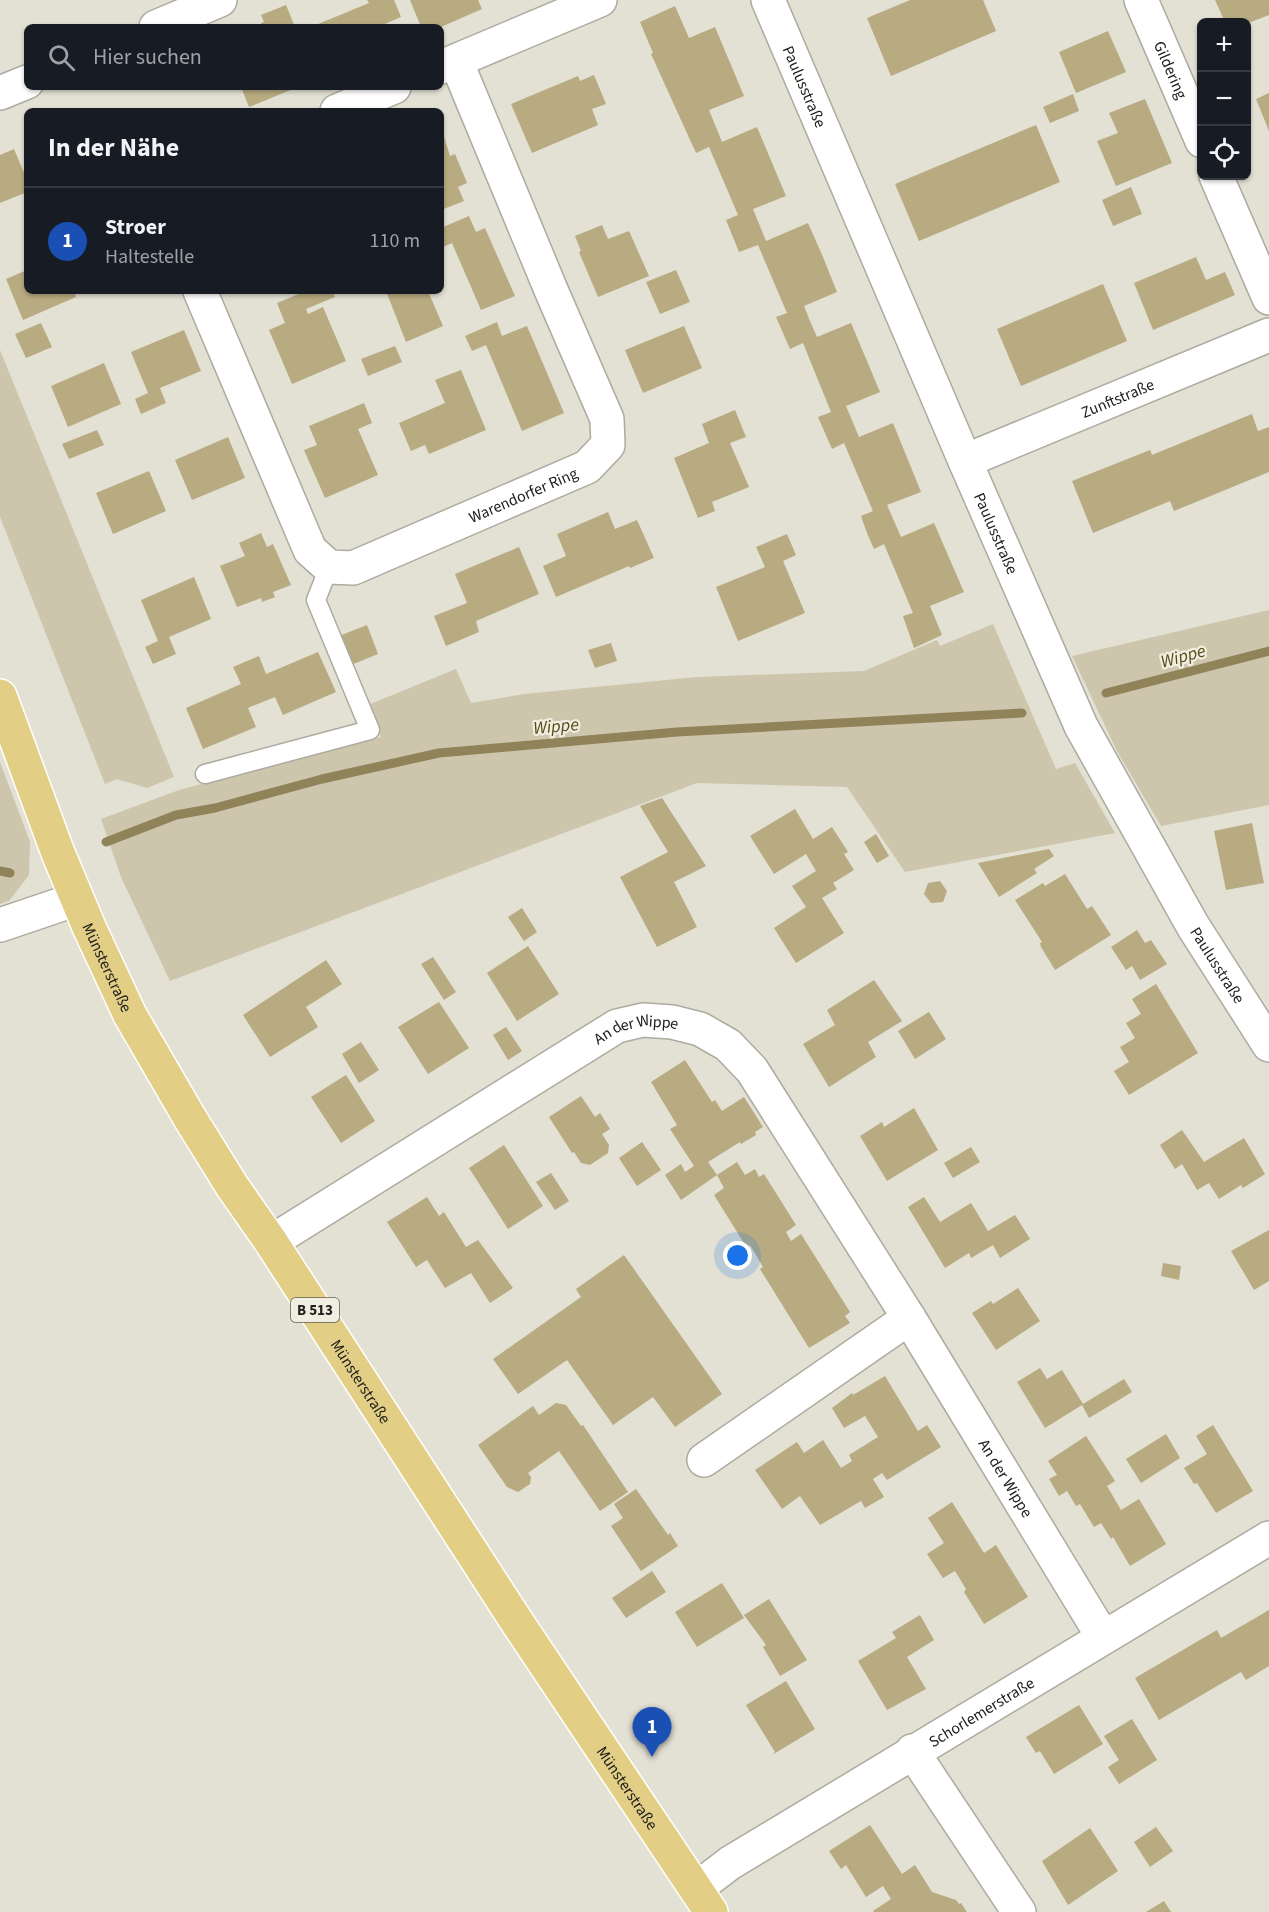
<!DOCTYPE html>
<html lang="de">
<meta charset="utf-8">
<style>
body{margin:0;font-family:"Source Sans 3",sans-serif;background:#20242c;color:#f1f3f6}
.controls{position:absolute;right:18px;top:18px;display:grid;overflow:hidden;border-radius:9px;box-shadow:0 2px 4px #0004}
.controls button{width:54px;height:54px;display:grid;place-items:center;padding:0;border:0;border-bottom:2px solid #363941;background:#171b24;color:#f1f3f6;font:30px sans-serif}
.you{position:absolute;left:738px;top:1256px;width:21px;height:21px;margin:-15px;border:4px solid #fff;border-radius:50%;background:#1a73e8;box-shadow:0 0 0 9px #1a73e833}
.badge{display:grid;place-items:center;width:39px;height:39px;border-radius:50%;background:#db2777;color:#fff;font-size:20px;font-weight:700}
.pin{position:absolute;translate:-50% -50px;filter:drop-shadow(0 2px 3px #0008)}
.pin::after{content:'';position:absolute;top:32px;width:21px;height:18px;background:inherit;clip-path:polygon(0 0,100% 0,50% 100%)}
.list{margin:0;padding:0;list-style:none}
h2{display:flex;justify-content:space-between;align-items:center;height:78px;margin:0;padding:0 24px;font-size:26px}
h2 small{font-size:20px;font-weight:400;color:#9ea1a6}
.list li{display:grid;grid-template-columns:39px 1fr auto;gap:18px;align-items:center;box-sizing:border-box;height:108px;padding:0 24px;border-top:2px solid #363941}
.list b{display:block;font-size:22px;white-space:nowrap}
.list p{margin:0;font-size:20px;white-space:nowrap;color:#9ea1a6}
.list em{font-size:20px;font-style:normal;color:#9ea1a6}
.icon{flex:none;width:33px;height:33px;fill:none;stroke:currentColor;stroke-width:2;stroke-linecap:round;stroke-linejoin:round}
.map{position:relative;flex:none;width:1269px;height:1912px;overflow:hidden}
.search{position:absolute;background:#171b24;box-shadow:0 2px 4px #0004;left:24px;top:24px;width:420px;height:66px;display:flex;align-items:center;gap:15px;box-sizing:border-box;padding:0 21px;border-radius:9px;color:#9ea1a6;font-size:22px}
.panel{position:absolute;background:#171b24;box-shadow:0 2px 4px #0004;left:24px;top:108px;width:420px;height:186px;border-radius:9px}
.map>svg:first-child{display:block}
</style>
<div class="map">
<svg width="1269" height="1912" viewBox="0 0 1269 1912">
<rect width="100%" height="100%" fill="#e3e0d4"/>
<g fill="#cdc5ac">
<path d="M0,350L174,777L147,788L117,779L105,784L0,517Z"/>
<path d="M1269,610V805L1161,826L1117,751L1072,656Z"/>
<path d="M993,624L1056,769L1075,763L1115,833L905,872L847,787L697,783L170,981L121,877L101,819L179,790L381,737L368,705L456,669L471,703L524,694L697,677L864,671L937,640L940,646Z"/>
<path d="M0,762L30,842L29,875L9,901L0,904Z"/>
</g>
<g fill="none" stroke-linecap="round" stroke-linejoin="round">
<g stroke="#90835a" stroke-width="9">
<path d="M1106,693L1269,651"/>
<path d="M106,842L176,815L215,808L322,779L439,753L677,732L1022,713"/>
<path d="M0,871L10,873"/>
</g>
</g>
<g fill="#b8ab81">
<path d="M367,0H394L401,17L378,27H311L369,3Z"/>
<path d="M410,0H478L482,9L441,27H421Z"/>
<path d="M910,0H983L996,31L891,76L867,18Z"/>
<path d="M1215,0H1269V15L1246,24V22H1225Z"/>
<path d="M286,5L295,27H262L261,23L264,22L261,15Z"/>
<path d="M675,6L689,38L715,27L744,96L709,110L722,142L757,127L786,196L753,209L766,241L808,223L823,257L837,292L804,306L810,321L817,337L851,323L880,392L846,406L859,437L893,423L921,492L887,505L901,537L934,523L964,592L930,606L942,635L914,648L903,616L913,613L884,544L874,549L867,533L861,516L873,511L844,443L832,449L818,417L831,412L803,343L790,349L776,317L787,313L758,245L739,252L726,220L738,215L709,147L696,153L651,54L653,53L640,22Z"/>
<path d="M1108,31L1126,72L1076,93L1059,52Z"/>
<path d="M594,75L606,104L592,109L598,125L532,153L511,104L578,76L580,81Z"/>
<path d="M241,87H298L249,107Z"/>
<path d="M1269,93V131L1256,99Z"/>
<path d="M1073,94L1079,111L1050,123L1043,107Z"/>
<path d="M1145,99L1172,163L1116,186L1097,141L1118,133L1109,113Z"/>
<path d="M1036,125L1060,182L919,241L895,184Z"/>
<path d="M441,127L450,156L455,154L467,183L458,187L464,201L441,210Z"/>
<path d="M14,149L27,180V192L0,203V155Z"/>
<path d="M1131,187L1142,214L1113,226L1102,200Z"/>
<path d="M469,216L476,232L485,228L515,296L481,310L452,243L443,247L441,241V228Z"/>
<path d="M602,225L608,239L629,231L649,276L598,297L579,252L581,251L575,236Z"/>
<path d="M1196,257L1206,280L1225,272L1235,295L1153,330L1134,283Z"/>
<path d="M27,270V291H74L76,297L23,320L6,279Z"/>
<path d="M676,270L690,302L660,314L646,282Z"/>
<path d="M1103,284L1127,341L1021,386L997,329Z"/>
<path d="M306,291H332L335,297L306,309L308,314L323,307L346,361L292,384L269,330L285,323L277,303Z"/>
<path d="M386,291H428L443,326L406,342Z"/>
<path d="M497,322L502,336L527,326L564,413L522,431L486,345L472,351L465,336Z"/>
<path d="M41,323L52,347L26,358L15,334Z"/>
<path d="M684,326L702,368L643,393L625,350Z"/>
<path d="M184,330L201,371L160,388L166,403L141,414L135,399L148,393L131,352Z"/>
<path d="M395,346L402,362L368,376L361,359Z"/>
<path d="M104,363L121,404L68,427L51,386Z"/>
<path d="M461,370L486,430L429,454L425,445L411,451L399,423L445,403L435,380Z"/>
<path d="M364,403L372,423L358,429L378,475L325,498L304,450L317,445L309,426Z"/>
<path d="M735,410L746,437L730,443L749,487L712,502L715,511L698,518L674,458L709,443L702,424Z"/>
<path d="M1252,414L1258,431L1269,427V472L1174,511L1170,501L1093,533L1072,481L1150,450L1152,455Z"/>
<path d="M97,430L104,445L69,459L62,444Z"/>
<path d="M228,437L245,478L192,500L175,460Z"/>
<path d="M149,471L166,511L113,534L96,493Z"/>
<path d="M608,512L615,529L637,520L654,558L630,568L629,566L556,597L543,566L566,556L557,534Z"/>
<path d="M261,533L267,547L273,544L291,585L273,592L275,597L262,602L261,598L237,607L220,566L245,556L239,543Z"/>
<path d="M787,534L796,555L783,561L805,613L738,641L716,587L765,567L756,547Z"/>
<path d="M519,547L539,594L476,621L479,632L446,646L434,616L467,603L455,574Z"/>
<path d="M194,577L211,619L169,637L176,654L153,664L145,647L158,641L141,600Z"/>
<path d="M367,625L378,654L351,665L339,636Z"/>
<path d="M611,643L617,661L595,668L588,650Z"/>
<path d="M318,652L336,692L283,715L275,697L250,707L248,708L256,727L203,749L186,708L241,684L233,667L259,656L266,674Z"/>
<path d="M662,798L706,866L674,882L697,927L657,947L620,877L668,852L640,806Z"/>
<path d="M795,809L813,839L832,827L848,852L844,854L854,870L833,883L837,889L822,898L844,933L796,963L774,928L806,907L792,886L816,871L806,854L774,874L750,836Z"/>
<path d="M1252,823L1264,883L1226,890L1214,831Z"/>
<path d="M876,834L889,856L877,863L864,842Z"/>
<path d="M1049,849L1054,856L1034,869L1037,873L999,897L978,863Z"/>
<path d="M1065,874L1087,909L1092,906L1111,935L1055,970L1041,947L1040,943L1042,942L1015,900L1043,883L1045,886Z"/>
<path d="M940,881L947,891L943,902L931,903L924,894L928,883Z"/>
<path d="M522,908L537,932L524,941L508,917Z"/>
<path d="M1137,930L1145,943L1151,940L1167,964L1140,980L1132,966L1126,970L1111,947Z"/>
<path d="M528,946L559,994L517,1021L487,973Z"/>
<path d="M433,957L456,992L444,1000L421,964Z"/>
<path d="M326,960L342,984L306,1007L318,1027L270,1057L243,1015Z"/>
<path d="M874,980L902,1021L868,1042L876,1057L829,1087L803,1044L835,1025L827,1010Z"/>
<path d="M1156,984L1198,1053L1129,1095L1114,1071L1129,1062L1120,1047L1135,1038L1126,1023L1141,1014L1132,999Z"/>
<path d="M439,1002L469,1048L428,1074L398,1027Z"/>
<path d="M929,1012L946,1039L915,1059L898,1031Z"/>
<path d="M506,1027L522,1051L508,1060L493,1035Z"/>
<path d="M361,1042L379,1070L359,1083L342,1054Z"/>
<path d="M685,1060L712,1102L715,1100L722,1111L744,1097L763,1127L755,1132L756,1135L741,1144L740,1142L708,1162L717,1175L681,1200L665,1175L681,1164L685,1172L694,1166L670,1129L677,1125L651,1082Z"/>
<path d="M346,1075L375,1121L341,1143L311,1097Z"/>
<path d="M581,1096L595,1117L600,1113L610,1129L602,1134L609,1145L608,1153L590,1165L581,1163L574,1152L572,1153L549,1117Z"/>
<path d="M914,1108L938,1150L887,1181L860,1136L882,1122L884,1127Z"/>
<path d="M1182,1130L1204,1162L1244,1138L1265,1174L1243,1188L1241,1185L1219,1199L1209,1183L1197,1190L1182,1164L1175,1169L1160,1145Z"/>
<path d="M642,1142L661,1170L637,1186L619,1158Z"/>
<path d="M504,1145L543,1206L508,1229L469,1168Z"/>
<path d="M971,1147L980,1162L953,1178L944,1163Z"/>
<path d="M737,1162L745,1175L755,1169L759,1177L764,1174L796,1225L786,1232L791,1241L801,1234L850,1312L845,1316L850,1323L809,1348L760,1269L763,1267L750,1245L747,1248L714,1195L724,1188L717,1175Z"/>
<path d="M551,1173L569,1201L555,1210L536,1182Z"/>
<path d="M427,1197L439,1216L444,1212L466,1247L478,1240L513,1288L490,1303L471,1273L445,1288L427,1260L416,1267L387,1222Z"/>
<path d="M924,1197L940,1222L971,1203L988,1231L1015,1215L1030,1239L1000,1258L993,1245L971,1258L969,1253L945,1268L908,1207Z"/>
<path d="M1269,1230V1281L1254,1290L1231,1251Z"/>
<path d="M624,1255L722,1394L675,1427L653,1397L613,1425L567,1360L518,1394L493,1359L581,1297L576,1289Z"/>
<path d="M1163,1263L1181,1266L1179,1280L1161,1276Z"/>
<path d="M1018,1288L1040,1321L996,1350L972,1313L991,1301L993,1304Z"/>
<path d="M1040,1368L1047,1379L1062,1370L1083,1404L1124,1379L1132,1392L1089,1418L1082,1405L1045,1428L1017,1382Z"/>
<path d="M885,1376L918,1431L927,1425L941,1447L887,1480L882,1473L873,1479L884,1497L865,1508L861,1501L820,1525L800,1496L782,1509L755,1470L797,1442L804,1453L823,1440L841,1468L852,1461L849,1455L878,1437L865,1416L844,1428L832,1408L852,1393L853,1395Z"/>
<path d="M556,1403L566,1405L581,1426L583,1425L628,1492L600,1511L559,1451L528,1473L531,1477L530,1484L518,1492L507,1487L478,1445L533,1406L539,1415Z"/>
<path d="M1213,1425L1253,1491L1216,1513L1197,1483L1194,1484L1184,1468L1207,1454L1196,1436Z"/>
<path d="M1166,1434L1180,1458L1141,1483L1126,1459Z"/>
<path d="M1086,1436L1115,1481L1107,1486L1121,1510L1139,1499L1166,1544L1130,1566L1113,1537L1111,1539L1101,1523L1094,1527L1080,1504L1076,1506L1067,1491L1059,1496L1049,1479L1057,1475L1048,1461Z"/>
<path d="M636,1489L668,1535L670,1533L678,1546L641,1571L611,1526L623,1518L614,1504Z"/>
<path d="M952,1502L984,1553L996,1545L1028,1597L984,1624L964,1592L966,1589L955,1571L943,1578L927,1554L944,1543L928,1518Z"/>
<path d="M652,1571L666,1592L626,1618L612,1598Z"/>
<path d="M722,1583L744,1618L697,1647L675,1612Z"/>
<path d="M769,1599L807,1660L780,1676L763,1647L766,1645L744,1615Z"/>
<path d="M1269,1610V1666L1246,1680L1241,1672L1159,1720L1135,1678L1217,1630L1221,1638Z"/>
<path d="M920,1615L934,1640L907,1657L926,1689L887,1710L858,1661L896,1638L892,1632Z"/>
<path d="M786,1681L815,1729L772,1755L775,1752L746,1705Z"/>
<path d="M1079,1705L1103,1744L1054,1774L1040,1751L1036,1753L1026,1737Z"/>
<path d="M1132,1719L1157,1760L1119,1784L1108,1767L1119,1760L1104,1736Z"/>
<path d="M870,1825L902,1874L915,1865L932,1892L956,1900L959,1904L961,1903L967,1912H874L873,1911L891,1899L883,1886L866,1897L846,1865L841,1869L829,1851Z"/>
<path d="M1156,1827L1173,1851L1150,1867L1134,1842Z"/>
<path d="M1090,1828L1118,1871L1068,1905L1042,1861Z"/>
<path d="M1164,1901L1171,1912H1146Z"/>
</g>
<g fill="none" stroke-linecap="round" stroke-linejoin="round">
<g stroke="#adaaa0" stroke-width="21">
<path id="service" d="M205,774L370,730L316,600L329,567"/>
</g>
<g stroke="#adaaa0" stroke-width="36">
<g id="minor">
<path id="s1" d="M768,0L965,461L1081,726L1193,926L1269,1045"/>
<path id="s2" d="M1141,0L1202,141"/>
<path d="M156,27L220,0"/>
<path d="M441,67L600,0"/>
<path d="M0,93L27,82"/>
<path d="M337,111L394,87"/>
<path d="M1216,176L1269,298"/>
<path id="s3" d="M200,291L310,550L329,567L353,568L587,467L608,445L607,419L551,290L456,61"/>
<path id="s4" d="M965,461L1269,335"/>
<path d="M0,925L77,899"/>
<path id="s5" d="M271,1242L617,1026L643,1020L672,1022L700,1029L728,1045L752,1070L909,1318L1103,1637"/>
<path d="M704,1460L909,1318"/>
<path d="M912,1751L1019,1912"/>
<path id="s6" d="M696,1889L730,1863L1269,1538"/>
</g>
</g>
<g stroke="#fff" stroke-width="36">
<g id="primary">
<path id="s7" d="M0,696L58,853L89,927L130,1015L191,1120L232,1186L271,1242L517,1622L711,1912"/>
</g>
</g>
<use href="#service" stroke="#fff" stroke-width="18"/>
<use href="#minor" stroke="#fff" stroke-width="33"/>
<use href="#primary" stroke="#e2ce85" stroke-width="33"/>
</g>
<g text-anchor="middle" stroke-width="4.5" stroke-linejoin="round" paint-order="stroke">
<rect fill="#f0ede1" stroke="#5f5e57" stroke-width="1.5" x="291" y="1298" width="48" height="24" rx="4.5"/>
<g font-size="15" font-weight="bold" fill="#21201c">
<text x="315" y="1315">B 513</text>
</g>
<g font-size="16" fill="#21201c" stroke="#f0ede1">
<text dy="6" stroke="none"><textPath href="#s2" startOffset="76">Gildering</textPath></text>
<text dy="6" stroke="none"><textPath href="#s1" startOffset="94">Paulusstraße</textPath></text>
<text dy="6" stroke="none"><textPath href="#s4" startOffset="165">Zunftstraße</textPath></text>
<text dy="6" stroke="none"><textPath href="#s3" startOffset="516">Warendorfer Ring</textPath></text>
<text dy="6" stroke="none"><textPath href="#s1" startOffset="580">Paulusstraße</textPath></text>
<text dy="6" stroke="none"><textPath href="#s1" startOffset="1066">Paulusstraße</textPath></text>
<text dy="6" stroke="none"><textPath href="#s7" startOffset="292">Münsterstraße</textPath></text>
<text dy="6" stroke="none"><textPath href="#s5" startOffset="426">An der Wippe</textPath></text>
<text dy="6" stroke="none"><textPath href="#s7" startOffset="778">Münsterstraße</textPath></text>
<text dy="6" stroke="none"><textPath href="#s5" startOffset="1040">An der Wippe</textPath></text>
<text dy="6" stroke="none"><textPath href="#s6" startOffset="336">Schorlemerstraße</textPath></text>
<text dy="6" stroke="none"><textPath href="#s7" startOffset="1264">Münsterstraße</textPath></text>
</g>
<g font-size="18" font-style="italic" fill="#5a4c19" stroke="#f0ede1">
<text transform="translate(1183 656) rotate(-15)" y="6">Wippe</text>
<text transform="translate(556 726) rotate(-5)" y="6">Wippe</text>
</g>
</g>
</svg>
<div class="controls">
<button>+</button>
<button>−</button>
<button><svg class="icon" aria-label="locate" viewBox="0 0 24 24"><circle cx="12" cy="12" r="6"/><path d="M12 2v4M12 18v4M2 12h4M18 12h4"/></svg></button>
</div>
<div class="you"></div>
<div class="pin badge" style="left:652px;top:1757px;background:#1a4fb4">1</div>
<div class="search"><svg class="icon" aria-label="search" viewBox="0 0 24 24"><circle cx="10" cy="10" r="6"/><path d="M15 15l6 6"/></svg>Hier suchen</div>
<section class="panel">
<h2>In der Nähe<small></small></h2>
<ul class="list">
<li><span class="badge" style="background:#1a4fb4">1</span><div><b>Stroer</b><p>Haltestelle</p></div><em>110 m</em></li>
</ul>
</section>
</div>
